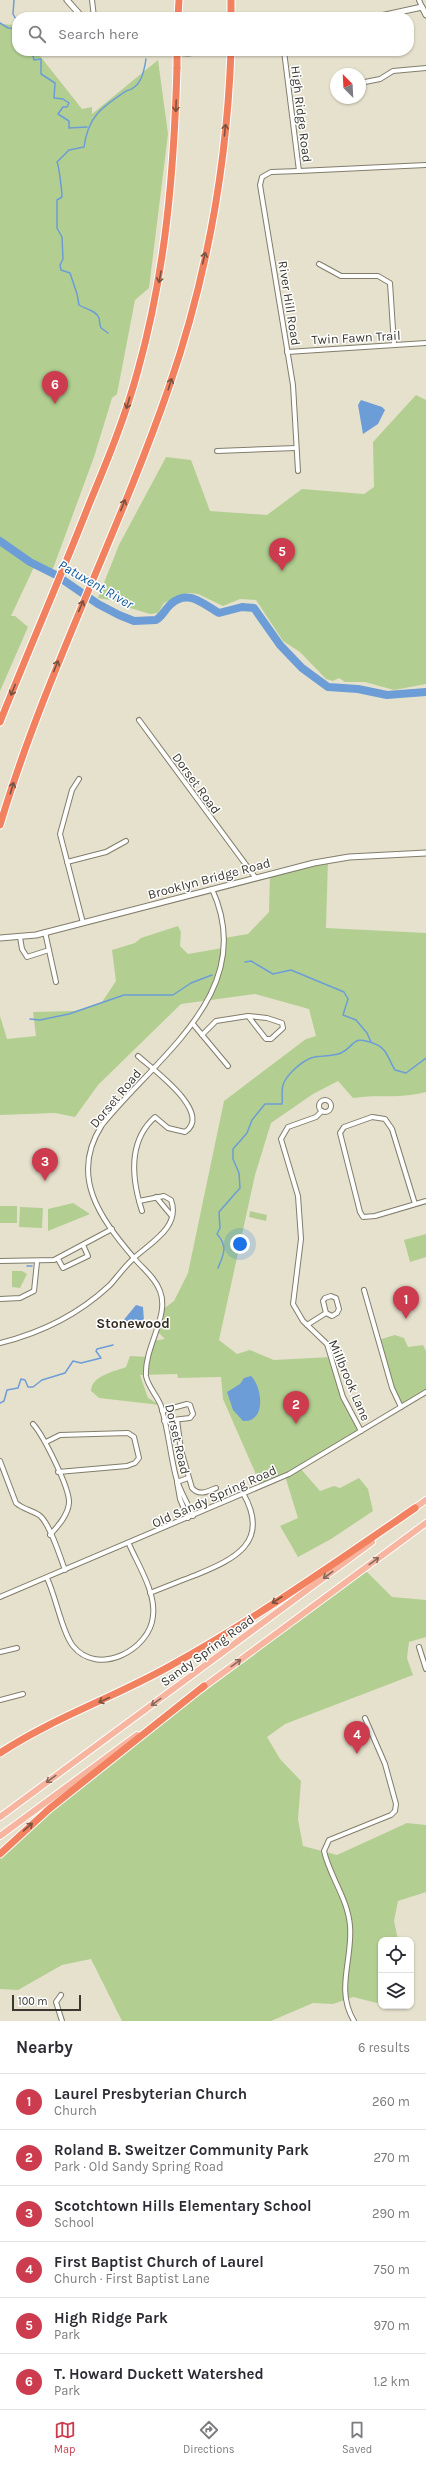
<!DOCTYPE html>
<meta charset="utf-8">
<style>
body{margin:0;font-family:Karla,sans-serif;background:#f7f7f7;color:#2b2b33}
.controls{position:absolute;right:12px;bottom:12px;display:grid;overflow:hidden;border-radius:8px;box-shadow:0 1px 3px #0004}
.controls button{width:36px;height:36px;display:grid;place-items:center;padding:0;border:0;border-bottom:1px solid #e1e1e2;background:#fff;color:#2b2b33;font:20px sans-serif}
.compass{position:absolute;left:330px;top:68px;width:36px;height:36px;border-radius:50%;background:#fff;box-shadow:0 1px 3px #0004;rotate:336deg}
.scale{position:absolute;left:12px;bottom:10px;width:69px;box-sizing:border-box;padding-left:4px;border:2px solid #3a3830;border-top:0;font-size:11px;line-height:14px;white-space:nowrap;color:#3a3830;-webkit-text-stroke:3px #fff;paint-order:stroke}
.you{position:absolute;left:240px;top:1244px;width:14px;height:14px;margin:-10px;border:3px solid #fff;border-radius:50%;background:#1a73e8;box-shadow:0 0 0 6px #1a73e833}
.badge{display:grid;place-items:center;width:26px;height:26px;border-radius:50%;background:#cc3c4e;color:#fff;font-size:13px;font-weight:700}
.pin{position:absolute;translate:-50% -33px;filter:drop-shadow(0 1px 2px #0008)}
.pin::after{content:'';position:absolute;top:21px;width:14px;height:12px;background:inherit;clip-path:polygon(0 0,100% 0,50% 100%)}
.list{margin:0;padding:0;list-style:none}
h2{display:flex;justify-content:space-between;align-items:center;height:52px;margin:0;padding:0 16px;font-size:17px}
h2 small{font-size:13px;font-weight:400;color:#7c7c81}
.list li{display:grid;grid-template-columns:26px 1fr auto;gap:12px;align-items:center;box-sizing:border-box;height:56px;padding:0 16px;border-top:1px solid #e1e1e2}
.list b{display:block;font-size:15px;white-space:nowrap}
.list p{margin:0;font-size:13px;white-space:nowrap;color:#7c7c81}
.list em{font-size:13px;font-style:normal;color:#7c7c81}
.icon{flex:none;width:22px;height:22px;fill:none;stroke:currentColor;stroke-width:2;stroke-linecap:round;stroke-linejoin:round}
.map{position:relative;flex:none;width:426px;height:2021px;overflow:hidden}
.search{position:absolute;background:#fff;box-shadow:0 1px 3px #0004;left:12px;right:12px;top:12px;height:44px;display:flex;align-items:center;gap:10px;box-sizing:border-box;padding:0 14px;border-radius:16px;color:#7c7c81;font-size:15px}
.sheet{height:388px;background:#fff}
nav{display:flex;justify-content:space-around;align-items:center;box-sizing:border-box;height:56px;border-top:1px solid #e1e1e2;background:#fff;font-size:11px;color:#7c7c81}
nav a{display:grid;justify-items:center;gap:2px}
nav .on{color:#cc3c4e}
.map>svg:first-child{display:block}
</style>
<div class="map">
<svg width="426" height="2021" viewBox="0 0 426 2021">
<rect width="100%" height="100%" fill="#e6e1cd"/>
<g fill="#b2cf91">
<path d="M0,24L15,25L17,51H36L82,109L92,107V114L158,60L168,134L149,288L135,300L117,394L112,398L94,457L51,574L34,567L11,616H15L28,627L0,691Z"/>
<path d="M416,395L426,400V684L394,690L365,682H345L339,678L333,681L326,679L300,652L283,641L256,600L240,599L223,606L198,594L188,593L164,603L158,613L150,614L127,607L128,603L98,598L119,545L166,457L191,460L210,511L267,515L302,489L364,494L374,487L373,442Z"/>
<path d="M328,860L326,928L426,933V1092C403,1099 378,1094 353,1098L338,1081L313,1094L271,1123L255,1175L219,1340L237,1354L250,1350L274,1360L331,1357L343,1397L361,1431L300,1468L320,1491L334,1486L340,1488L359,1478L368,1489L373,1511L331,1539L298,1557L280,1526L298,1518L285,1476L261,1486L223,1399L221,1377L178,1378L177,1374L140,1375L148,1398L160,1405L99,1398L91,1391C92,1375 114,1372 126,1367L130,1356L148,1357L152,1341L165,1339L156,1330L162,1310L174,1301L188,1273L224,1101L306,1039L316,1036L309,1009L255,994L181,1004L98,1085L75,1117L55,1113L0,1115V1016L7,1039L36,1036L33,1012L75,1011L102,1002L116,981L112,950L135,943L141,938L178,926L181,932L180,946L188,954L223,948L224,938L248,934L269,912L270,873Z"/>
<path d="M73,1203L90,1214L48,1231V1209Z"/>
<rect x="0" y="1206" width="17" height="17"/>
<path d="M20,1207L43,1208L42,1228L19,1227Z"/>
<path d="M250,1211L267,1215L266,1221L249,1217Z"/>
<path d="M426,1234V1257L410,1262L404,1240Z"/>
<path d="M12,1271H22L27,1274L20,1288L12,1287Z"/>
<path d="M395,1335L404,1338L408,1347L423,1345L426,1351V1392L401,1407L394,1394L378,1340Z"/>
<path d="M364,1569L392,1597L426,1600V1637L409,1642L407,1658L413,1675L285,1724L267,1737L280,1759L301,1781L298,1819L303,1846L337,1855L407,1823L426,1825V1892L398,1901L394,1921L398,1940H381V2004L353,1997L333,2004L313,2003L271,2021H122L91,1959L62,1965L18,1990L0,1989V1854L105,1765Z"/>
</g>
<g fill="#6c9dd6">
<path d="M361,400L382,407L385,410L378,424L363,434L358,405Z"/>
<path d="M136,1305L143,1307L144,1321L119,1330L117,1324L122,1322Z"/>
<path d="M251,1376C263,1388 266,1423 243,1421L233,1410L227,1392L240,1384L244,1378Z"/>
</g>
<g fill="none" stroke-linecap="round" stroke-linejoin="round">
<g stroke="#6c9dd6" stroke-width="1.5">
<path d="M14,0L13,14L17,21"/>
<path d="M0,23L8,28L17,29"/>
<path d="M17,39V40"/>
<path d="M32,51L34,60L41,59V74L55,83L54,98L63,99L69,103L67,107H63L58,114L69,121V128L87,127"/>
<path d="M108,333L101,328C99,324 100,322 99,318C96,310 85,309 79,305L77,294L70,273L61,270L60,265L63,259L62,237L57,228V200L62,197C62,192 59,166 57,162L69,150L84,147C88,116 102,107 126,91C141,88 144,72 146,59"/>
<path d="M245,962L251,961L273,974L291,970L344,992L348,999L343,1015L356,1020L367,1033L371,1042"/>
<path d="M30,1019L40,1020L69,1014L124,995H173L191,983L212,975"/>
<path d="M27,1266H32"/>
<path d="M218,1268C224,1254 228,1246 217,1234L220,1228L219,1212L240,1188L239,1173L233,1159V1149L247,1133L252,1120L265,1104H282C283,1098 281,1091 283,1085C286,1075 301,1062 311,1058C319,1055 332,1057 341,1053C356,1046 351,1034 375,1044C387,1048 389,1061 395,1070L406,1073L426,1058"/>
<path d="M0,1403L4,1401L7,1390L18,1388L21,1379L25,1380L28,1387H33L42,1380L65,1373L73,1361L81,1363L101,1358L96,1351L97,1349L113,1345"/>
</g>
<path stroke="#6c9dd6" stroke-width="8" d="M0,541L30,562L56,575L98,604L119,615L134,621L156,620C163,616 165,609 171,604C188,588 204,605 219,613L242,607L254,608L280,645L302,668L328,687L358,689L387,695L426,692"/>
<g stroke="#827d6b" stroke-width="6">
<g id="minor">
<path d="M92,0L94,17"/>
<path d="M419,0L422,7"/>
<path d="M284,51L299,171L426,165"/>
<path d="M360,83L380,79L393,71L426,68"/>
<path d="M319,264L341,276H378L390,283L394,345"/>
<path d="M287,352L426,343"/>
<path d="M217,451L296,448"/>
<path d="M298,471L293,385L260,185L262,177L271,172L299,171"/>
<path d="M139,720L255,877"/>
<path d="M79,779L72,790L60,834L83,923"/>
<path d="M67,862L106,852L126,841"/>
<path d="M45,932L56,982"/>
<path d="M20,937L22,949L27,957L49,950"/>
<path d="M248,1016L267,1018L282,1023L283,1028L271,1039H266Z"/>
<path d="M193,1024L228,1066"/>
<path d="M202,1035L216,1021L248,1016"/>
<path d="M138,1056C151,1068 214,1113 185,1132L168,1128L155,1117C127,1142 132,1180 142,1211"/>
<circle cx="325" cy="1106" r="6"/>
<path d="M322,1111L316,1117L288,1127L281,1139L298,1196L301,1239L293,1304L303,1321L327,1344L343,1397L361,1431"/>
<path d="M156,1197L171,1215"/>
<path d="M415,1204L392,1129L385,1119L372,1117L344,1127L340,1133L360,1212L363,1217L375,1216L426,1201"/>
<path d="M58,1259L63,1268L88,1256L83,1245"/>
<path d="M0,1261L54,1260L112,1229"/>
<path d="M364,1290L392,1388L401,1407"/>
<path d="M331,1296L336,1298L339,1309L337,1313L332,1316L326,1313L323,1301L325,1298Z"/>
<path d="M0,1299L20,1298L34,1291L37,1262"/>
<path d="M307,1325L326,1313"/>
<path d="M0,1343C41,1333 79,1314 110,1285C118,1276 125,1266 134,1258C150,1243 181,1227 171,1200L164,1196L139,1201"/>
<path d="M162,1411L187,1404L190,1405L193,1414L190,1418L164,1421"/>
<path d="M177,1420L181,1450L192,1488C199,1496 207,1492 216,1488"/>
<path d="M33,1424C43,1435 70,1488 69,1503C68,1515 58,1526 50,1535"/>
<path d="M46,1442L60,1435L128,1433L134,1437L139,1458L135,1463L127,1466L58,1472"/>
<path d="M0,1461L16,1503C23,1509 31,1510 39,1515C50,1523 60,1557 65,1570"/>
<path d="M177,1482L180,1499L188,1518"/>
<path d="M177,1482L188,1478"/>
<path d="M193,1516C188,1503 179,1490 176,1477C170,1454 168,1428 161,1406C157,1395 148,1387 146,1376C144,1347 170,1316 160,1291C155,1277 142,1268 134,1258C100,1218 69,1176 102,1125C157,1056 259,991 212,889"/>
<path d="M47,1578C56,1597 62,1632 73,1646C98,1677 150,1650 153,1616C156,1592 138,1565 129,1544"/>
<path d="M150,1593C165,1587 180,1581 196,1575C235,1559 271,1542 243,1493"/>
<path d="M0,1597L289,1474L426,1392"/>
<path d="M419,1647L426,1669"/>
<path d="M0,1652L17,1648"/>
<path d="M0,1700L23,1694"/>
<path d="M61,1995L56,2002L62,2021"/>
<path d="M354,2021C335,1990 353,1959 350,1926C348,1899 330,1877 324,1851L329,1840L391,1815L395,1811L396,1804L385,1764L365,1718"/>
</g>
</g>
<g stroke="#827d6b" stroke-width="7">
<g id="tertiary">
<path d="M67,0L82,17"/>
<path d="M376,17L422,7L426,15"/>
<path d="M155,51L188,53L208,51"/>
<path d="M0,938L36,935L314,863L349,857L426,853"/>
</g>
</g>
<g stroke="#fff" stroke-width="8">
<g id="primary">
<path d="M412,1510L426,1500"/>
<path d="M201,1689L426,1523"/>
<path d="M0,1817L372,1542"/>
<path d="M0,1836L137,1735"/>
</g>
</g>
<g stroke="#fff" stroke-width="9">
<g id="motorway">
<path d="M178,17L179,0"/>
<path d="M231,17V0"/>
<path d="M0,722C29,649 61,576 90,502C108,459 126,415 138,370C166,270 174,170 177,67"/>
<path d="M0,825C45,675 118,535 169,387C206,280 227,164 231,51"/>
<path d="M0,1753C53,1718 115,1697 170,1666C255,1619 335,1563 415,1508"/>
<path d="M0,1854L49,1809L204,1686"/>
</g>
</g>
<use href="#minor" stroke="#fff" stroke-width="4"/>
<use href="#tertiary" stroke="#fff" stroke-width="5"/>
<use href="#primary" stroke="#f7b49f" stroke-width="6"/>
<use href="#motorway" stroke="#f2825f" stroke-width="7"/>
<g stroke="#fff" stroke-width="9" stroke-linecap="butt">
<path id="motorway-bridge" d="M177,67V51"/>
</g>
<use href="#motorway-bridge" stroke="#f2825f" stroke-width="7"/>
</g>
<defs><path id="oneway-shaft" d="M-6 0H5M1.5-3L5.5 0L1.5 3" fill="none" stroke-width="1.6" stroke-linecap="round" stroke-linejoin="round"/></defs>
<g stroke="#7a5240">
<use href="#oneway-shaft" transform="translate(176 106) rotate(92)"/>
<use href="#oneway-shaft" transform="translate(225 130) rotate(-84)"/>
<use href="#oneway-shaft" transform="translate(204 258) rotate(-77)"/>
<use href="#oneway-shaft" transform="translate(160 277) rotate(100)"/>
<use href="#oneway-shaft" transform="translate(170 384) rotate(-72)"/>
<use href="#oneway-shaft" transform="translate(128 403) rotate(107)"/>
<use href="#oneway-shaft" transform="translate(123 505) rotate(-68)"/>
<use href="#oneway-shaft" transform="translate(81 606) rotate(-67)"/>
<use href="#oneway-shaft" transform="translate(56 666) rotate(-68)"/>
<use href="#oneway-shaft" transform="translate(13 690) rotate(112)"/>
<use href="#oneway-shaft" transform="translate(12 788) rotate(-73)"/>
<use href="#oneway-shaft" transform="translate(277 1600) rotate(147)"/>
<use href="#oneway-shaft" transform="translate(104 1700) rotate(155)"/>
<use href="#oneway-shaft" transform="translate(28 1827) rotate(-41)"/>
</g>
<g stroke="#866a5c">
<use href="#oneway-shaft" transform="translate(374 1561) rotate(-36)"/>
<use href="#oneway-shaft" transform="translate(328 1575) rotate(143)"/>
<use href="#oneway-shaft" transform="translate(236 1663) rotate(-36)"/>
<use href="#oneway-shaft" transform="translate(156 1702) rotate(144)"/>
<use href="#oneway-shaft" transform="translate(51 1779) rotate(144)"/>
</g>
<g text-anchor="middle" stroke-width="3" stroke-linejoin="round" paint-order="stroke">
<g font-size="13" fill="#3a3830" stroke="#fff">
<text transform="translate(302 114) rotate(83)" y="5">High Ridge Road</text>
<text transform="translate(290 303) rotate(81)" y="5">River Hill Road</text>
<text transform="translate(356 337) rotate(-3)" y="5">Twin Fawn Trail</text>
<text transform="translate(197 783) rotate(54)" y="5">Dorset Road</text>
<text transform="translate(209 878) rotate(-15)" y="5">Brooklyn Bridge Road</text>
<text transform="translate(115 1098) rotate(-50)" y="5">Dorset Road</text>
<text transform="translate(350 1380) rotate(67)" y="5">Millbrook Lane</text>
<text transform="translate(178 1439) rotate(77)" y="5">Dorset Road</text>
<text transform="translate(214 1496) rotate(-24)" y="5">Old Sandy Spring Road</text>
<text transform="translate(207 1650) rotate(-36)" y="5">Sandy Spring Road</text>
</g>
<g font-size="14" font-style="italic" fill="#0f579b" stroke="#fff">
<text transform="translate(96 584) rotate(30)" y="5">Patuxent River</text>
</g>
<g font-size="14" font-weight="bold" fill="#332e1f" stroke="#fff">
<text x="133" y="1328">Stonewood</text>
</g>
</g>
</svg>
<div class="controls">
<button><svg class="icon" aria-label="locate" viewBox="0 0 24 24"><circle cx="12" cy="12" r="6"/><path d="M12 2v4M12 18v4M2 12h4M18 12h4"/></svg></button>
<button><svg class="icon" aria-label="layers" viewBox="0 0 24 24"><path d="M12 4l9 5-9 5-9-5zM3 14l9 5 9-5"/></svg></button>
</div>
<svg class="compass" viewBox="-18 -18 36 36"><path d="M0-13l5 13h-10z" fill="#e53935"/><path d="M0 13l5-13h-10z" fill="#7c7c81"/></svg>
<div class="scale">100 m</div>
<div class="you"></div>
<div class="pin badge" style="left:406px;top:1319px">1</div>
<div class="pin badge" style="left:296px;top:1424px">2</div>
<div class="pin badge" style="left:45px;top:1181px">3</div>
<div class="pin badge" style="left:357px;top:1754px">4</div>
<div class="pin badge" style="left:282px;top:571px">5</div>
<div class="pin badge" style="left:55px;top:404px">6</div>
<div class="search"><svg class="icon" aria-label="search" viewBox="0 0 24 24"><circle cx="10" cy="10" r="6"/><path d="M15 15l6 6"/></svg>Search here</div>
</div>
<section class="sheet">
<h2>Nearby<small>6 results</small></h2>
<ul class="list">
<li><span class="badge">1</span><div><b>Laurel Presbyterian Church</b><p>Church</p></div><em>260 m</em></li>
<li><span class="badge">2</span><div><b>Roland B. Sweitzer Community Park</b><p>Park · Old Sandy Spring Road</p></div><em>270 m</em></li>
<li><span class="badge">3</span><div><b>Scotchtown Hills Elementary School</b><p>School</p></div><em>290 m</em></li>
<li><span class="badge">4</span><div><b>First Baptist Church of Laurel</b><p>Church · First Baptist Lane</p></div><em>750 m</em></li>
<li><span class="badge">5</span><div><b>High Ridge Park</b><p>Park</p></div><em>970 m</em></li>
<li><span class="badge">6</span><div><b>T. Howard Duckett Watershed</b><p>Park</p></div><em>1.2 km</em></li>
</ul>
</section>
<nav>
<a class="on"><svg class="icon" aria-label="map" viewBox="0 0 24 24"><path d="M3 6l6-2 6 2 6-2v14l-6 2-6-2-6 2zM9 4v14M15 6v14"/></svg>Map</a>
<a><svg class="icon" aria-label="directions" viewBox="0 0 24 24"><path d="M12 3l9 9-9 9-9-9zM9 14v-3h6M13 9l2 2-2 2"/></svg>Directions</a>
<a><svg class="icon" aria-label="saved" viewBox="0 0 24 24"><path d="M7 4h10v16l-5-4-5 4z"/></svg>Saved</a>
</nav>
